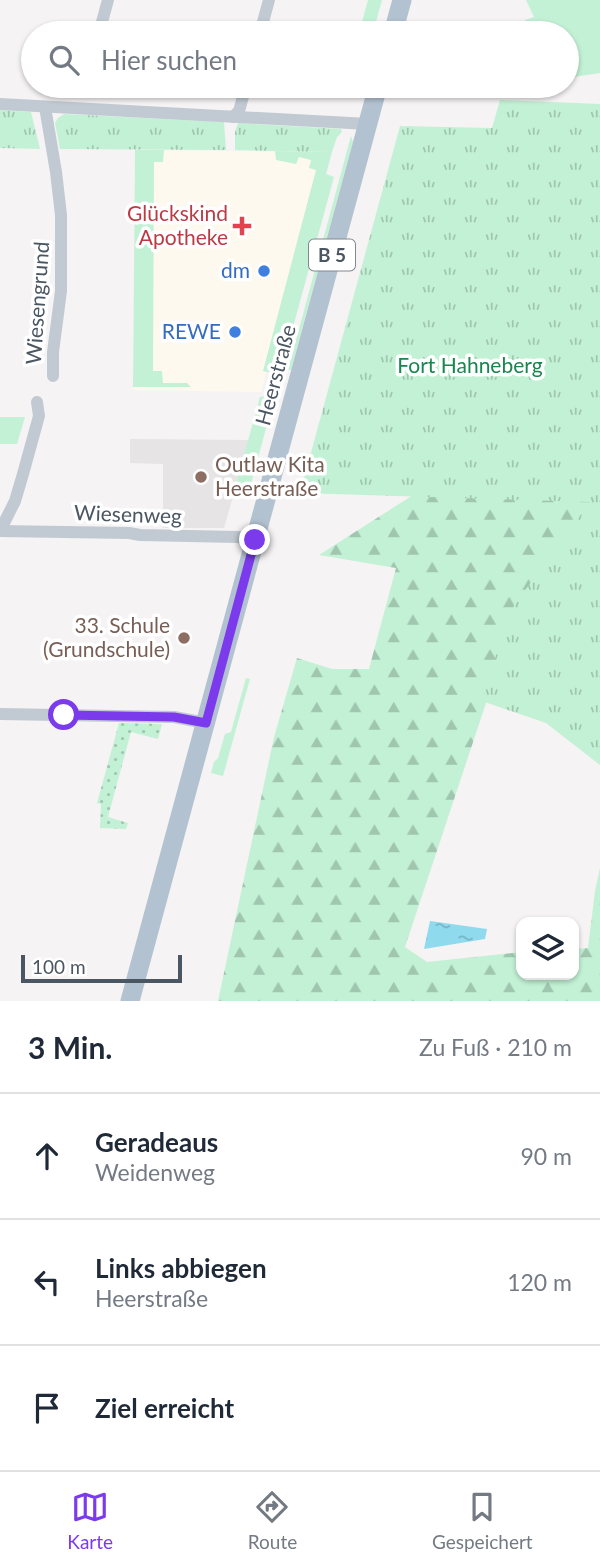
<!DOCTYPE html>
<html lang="de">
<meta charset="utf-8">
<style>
body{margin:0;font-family:Lato,sans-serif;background:#f2f2f3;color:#1f2937}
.controls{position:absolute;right:21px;bottom:21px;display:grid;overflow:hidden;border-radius:14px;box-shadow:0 2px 5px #0004}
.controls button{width:63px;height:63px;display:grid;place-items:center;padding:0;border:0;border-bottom:2px solid #e0e1e3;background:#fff;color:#1f2937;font:35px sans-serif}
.scale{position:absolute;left:21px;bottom:18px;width:161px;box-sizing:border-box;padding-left:7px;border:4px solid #4a5661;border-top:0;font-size:19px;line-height:24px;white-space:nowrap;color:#4a5661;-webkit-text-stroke:5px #fff;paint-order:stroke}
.stop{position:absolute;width:21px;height:21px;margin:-16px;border:5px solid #7c3aed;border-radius:50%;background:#fff}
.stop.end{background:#7c3aed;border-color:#fff;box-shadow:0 2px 7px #0008}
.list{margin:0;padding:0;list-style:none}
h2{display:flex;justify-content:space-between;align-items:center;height:91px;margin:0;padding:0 28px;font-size:30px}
h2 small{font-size:23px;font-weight:400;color:#747a83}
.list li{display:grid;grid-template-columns:46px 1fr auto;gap:21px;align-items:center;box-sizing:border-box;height:126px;padding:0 28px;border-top:2px solid #e0e1e3}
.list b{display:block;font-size:26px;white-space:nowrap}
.list p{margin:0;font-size:23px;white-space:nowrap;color:#747a83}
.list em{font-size:23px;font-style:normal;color:#747a83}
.icon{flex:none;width:38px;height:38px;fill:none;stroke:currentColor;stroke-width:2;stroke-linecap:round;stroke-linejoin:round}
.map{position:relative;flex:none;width:600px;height:1001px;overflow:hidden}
.search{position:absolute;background:#fff;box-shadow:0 2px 5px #0004;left:21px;right:21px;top:21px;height:77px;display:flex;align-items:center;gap:18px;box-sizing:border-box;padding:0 24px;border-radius:38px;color:#747a83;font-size:26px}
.sheet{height:469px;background:#fff}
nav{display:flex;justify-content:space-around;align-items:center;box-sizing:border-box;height:98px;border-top:2px solid #e0e1e3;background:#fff;font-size:19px;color:#747a83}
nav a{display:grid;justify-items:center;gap:4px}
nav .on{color:#7c3aed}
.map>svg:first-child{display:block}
</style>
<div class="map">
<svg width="600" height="1001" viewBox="0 0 600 1001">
<defs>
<pattern id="forest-firs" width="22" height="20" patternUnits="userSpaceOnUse" patternTransform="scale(1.75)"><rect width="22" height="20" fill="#c3f1d5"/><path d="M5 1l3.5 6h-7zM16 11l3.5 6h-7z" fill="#a0c6b0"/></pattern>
<pattern id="park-tufts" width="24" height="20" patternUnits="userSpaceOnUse" patternTransform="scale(1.75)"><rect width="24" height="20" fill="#c3f1d5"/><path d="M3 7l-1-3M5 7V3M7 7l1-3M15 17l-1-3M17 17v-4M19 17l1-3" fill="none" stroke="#a0c6b0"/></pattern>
<pattern id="garden-dots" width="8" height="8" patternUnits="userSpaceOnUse" patternTransform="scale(1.75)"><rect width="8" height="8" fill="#c3f1d5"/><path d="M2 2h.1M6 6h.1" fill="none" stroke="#a0c6b0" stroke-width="1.8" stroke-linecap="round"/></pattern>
<pattern id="water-ripples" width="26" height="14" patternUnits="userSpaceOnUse" patternTransform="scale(1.75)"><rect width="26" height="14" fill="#90daee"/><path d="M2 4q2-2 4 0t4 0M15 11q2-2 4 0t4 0" fill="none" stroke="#78b4c4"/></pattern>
</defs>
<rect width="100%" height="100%" fill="#f5f3f3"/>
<path fill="#fdf9ef" d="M135,150L326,152L261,392L133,390Z"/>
<path fill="#e6e4e5" d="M130,439L249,440L224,528H163V464L130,463Z"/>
<g fill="#c3f1d5">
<path d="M368,0H382L373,33H359Z"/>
<path d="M526,0H600V73L567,78V33H518L526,27L525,20L534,17Z"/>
<path d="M351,136L353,142L291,370H288Z"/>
<path d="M135,150H164L163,162H154L153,371H162L163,383H187L191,387H133Z"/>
<path d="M275,151L332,152L326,174L334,177L281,371L267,372L263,371L316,170L309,168L311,160L299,157L296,164L276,160Z"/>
<path d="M275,395L248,495L234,492L260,397Z"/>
<path d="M0,417H25L17,444H0Z"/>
<path d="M246,678L250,679L223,776L211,773L214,762L218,758L225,734L231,732Z"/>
</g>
<path fill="url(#forest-firs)" d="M435,481L600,499L551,723L489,694L405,947L427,962L521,952V975H574V949L588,948L595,891L600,868V1001H218L274,737L297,658L332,669H369L396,568L319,555Z"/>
<g fill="url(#park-tufts)">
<path d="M500,100L600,104V765L546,723L482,701L509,612L590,502L300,493L400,126L492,128Z"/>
<path d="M0,110L31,112L40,149L0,148Z"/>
<path d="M64,114L224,122L226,150L60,149L55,123L58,118Z"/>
<path d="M238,123L341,129L342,132L337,137L332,152L235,150V132Z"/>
</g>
<path fill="url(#garden-dots)" d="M119,723L162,724L158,739L131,732L108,817L128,823L126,829L100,828L101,804L97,803Z"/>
<path fill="url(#water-ripples)" d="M430,921L487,929L485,939L424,949Z"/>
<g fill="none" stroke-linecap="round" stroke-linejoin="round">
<g stroke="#c1cad2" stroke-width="12">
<path d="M99,33L108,0"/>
<path d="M260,33L269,0"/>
<path d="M0,104L368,124"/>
<path d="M45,107L56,172L61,215V291L53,352V376"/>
<path d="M233,117L239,111L246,86"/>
<path d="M0,531L129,533L140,535L238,537L255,540"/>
<path d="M0,531L15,501L23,474L39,416L37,402"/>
<path d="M0,714L174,717L206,723"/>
</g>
<g stroke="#b3c2d1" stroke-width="19">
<path d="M393,33L402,0"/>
<path d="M130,1001L378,86"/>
</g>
</g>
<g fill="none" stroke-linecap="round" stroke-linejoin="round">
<path stroke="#7c3aed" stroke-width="9" d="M64,715L174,717L206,723L255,540"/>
</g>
<path fill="#e0444e" stroke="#fff" stroke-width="2.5" d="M238.5 215.5h7v7h7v7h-7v7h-7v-7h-7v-7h7z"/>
<g fill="#3f7fe0" stroke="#fff" stroke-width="2.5">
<circle cx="264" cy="271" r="7"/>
<circle cx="235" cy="332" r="7"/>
</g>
<g fill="#8d6e63" stroke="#fff" stroke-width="2.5">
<circle cx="201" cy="477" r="7"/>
<circle cx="184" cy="638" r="7"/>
</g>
<g text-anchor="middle" stroke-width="7" stroke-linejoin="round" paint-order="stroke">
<rect fill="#fff" stroke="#808990" stroke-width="2" x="309" y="239.5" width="46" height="31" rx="5"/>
<g font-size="19" font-weight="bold" fill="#4a5661">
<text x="332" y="262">B 5</text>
</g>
<g font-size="21" fill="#be3a42" stroke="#fff" text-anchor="end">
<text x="228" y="221">Glückskind<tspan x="228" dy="24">Apotheke</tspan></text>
</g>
<g font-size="21" fill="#366cbe" stroke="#fff" text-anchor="end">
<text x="250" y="278">dm</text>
<text x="221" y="339">REWE</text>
</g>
<g font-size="21" fill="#4a5661" stroke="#fff">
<text transform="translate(38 303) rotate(-86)" y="7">Wiesengrund</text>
<text transform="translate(276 375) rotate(-75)" y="7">Heerstraße</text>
<text transform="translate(128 515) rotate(2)" y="7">Wiesenweg</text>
</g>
<g font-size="21" fill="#17864f" stroke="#fff">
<text x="470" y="373">Fort Hahneberg</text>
</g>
<g font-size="21" fill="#785e54" stroke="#fff" text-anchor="start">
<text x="215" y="472">Outlaw Kita<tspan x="215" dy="24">Heerstraße</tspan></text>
<text x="170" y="633" text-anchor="end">33. Schule<tspan x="170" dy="24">(Grundschule)</tspan></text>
</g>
</g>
</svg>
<div class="controls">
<button><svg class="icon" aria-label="layers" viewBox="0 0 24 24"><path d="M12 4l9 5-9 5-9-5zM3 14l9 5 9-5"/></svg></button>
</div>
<div class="scale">100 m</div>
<div class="stop" style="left:64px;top:715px"></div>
<div class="stop end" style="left:255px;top:540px"></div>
<div class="search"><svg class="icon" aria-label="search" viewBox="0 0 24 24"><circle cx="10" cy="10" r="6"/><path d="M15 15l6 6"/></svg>Hier suchen</div>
</div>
<section class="sheet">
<h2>3 Min.<small>Zu Fuß · 210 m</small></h2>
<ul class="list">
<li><svg class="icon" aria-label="ahead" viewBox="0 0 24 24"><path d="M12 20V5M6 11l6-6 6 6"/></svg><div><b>Geradeaus</b><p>Weidenweg</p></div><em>90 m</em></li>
<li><svg class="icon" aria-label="left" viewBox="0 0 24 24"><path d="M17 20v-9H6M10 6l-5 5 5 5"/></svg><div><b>Links abbiegen</b><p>Heerstraße</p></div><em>120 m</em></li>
<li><svg class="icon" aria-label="arrive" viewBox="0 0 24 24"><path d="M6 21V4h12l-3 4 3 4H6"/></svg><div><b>Ziel erreicht</b></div></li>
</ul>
</section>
<nav>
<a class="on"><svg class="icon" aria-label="map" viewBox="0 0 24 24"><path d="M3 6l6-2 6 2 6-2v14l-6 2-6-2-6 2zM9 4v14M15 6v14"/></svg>Karte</a>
<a><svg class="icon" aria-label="directions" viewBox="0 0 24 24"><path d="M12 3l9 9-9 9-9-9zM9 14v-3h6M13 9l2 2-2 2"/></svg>Route</a>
<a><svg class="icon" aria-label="saved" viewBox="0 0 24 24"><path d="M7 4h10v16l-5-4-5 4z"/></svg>Gespeichert</a>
</nav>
